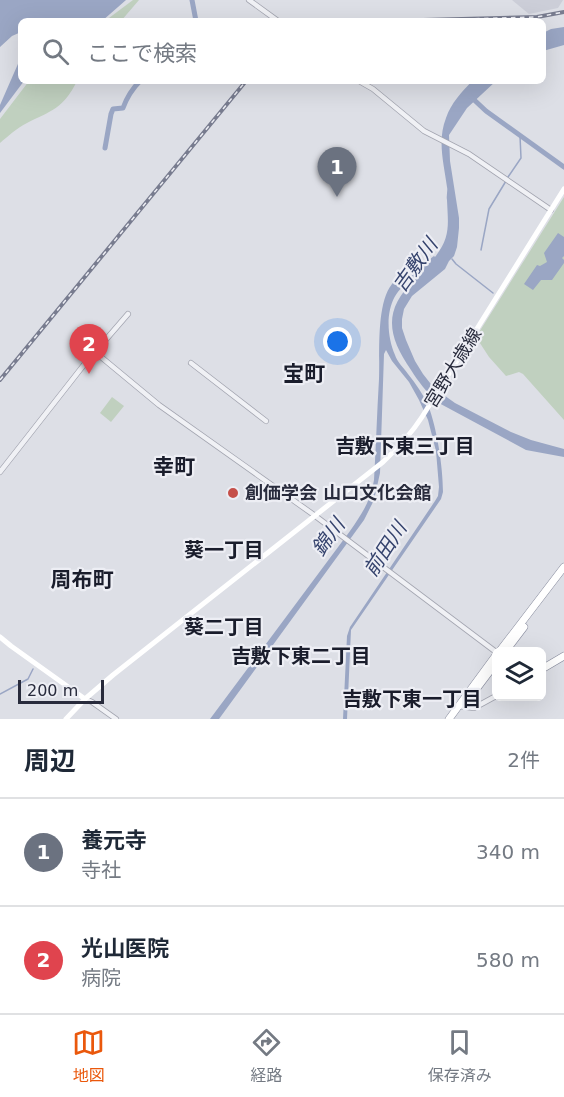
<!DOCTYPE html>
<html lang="ja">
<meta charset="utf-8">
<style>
body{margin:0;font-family:"DejaVu Sans","Noto Sans JP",sans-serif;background:#f2f2f3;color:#1f2937}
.controls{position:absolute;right:18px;bottom:18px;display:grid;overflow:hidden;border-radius:9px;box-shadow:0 6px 24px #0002}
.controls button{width:54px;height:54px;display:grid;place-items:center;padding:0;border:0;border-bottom:2px solid #e0e1e3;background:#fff;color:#1f2937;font:30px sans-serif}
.scale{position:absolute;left:18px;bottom:15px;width:86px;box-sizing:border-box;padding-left:6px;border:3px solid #282b3c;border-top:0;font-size:16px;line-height:21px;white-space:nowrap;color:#282b3c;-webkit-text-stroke:4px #edeef4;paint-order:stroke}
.you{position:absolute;left:338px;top:342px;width:21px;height:21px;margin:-15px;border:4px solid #fff;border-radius:50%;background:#1a73e8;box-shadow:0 0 0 9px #1a73e833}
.badge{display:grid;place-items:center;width:39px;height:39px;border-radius:50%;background:#ea580c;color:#fff;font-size:20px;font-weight:700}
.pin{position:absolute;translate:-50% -50px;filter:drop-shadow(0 2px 3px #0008)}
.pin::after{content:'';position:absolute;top:32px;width:21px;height:18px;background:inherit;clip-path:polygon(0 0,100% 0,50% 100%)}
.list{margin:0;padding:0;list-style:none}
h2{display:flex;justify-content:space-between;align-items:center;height:78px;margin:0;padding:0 24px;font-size:26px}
h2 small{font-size:20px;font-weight:400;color:#747a83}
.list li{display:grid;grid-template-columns:39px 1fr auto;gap:18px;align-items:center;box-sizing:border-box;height:108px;padding:0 24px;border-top:2px solid #e0e1e3}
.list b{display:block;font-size:22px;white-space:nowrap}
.list p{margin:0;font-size:20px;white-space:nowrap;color:#747a83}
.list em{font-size:20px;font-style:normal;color:#747a83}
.icon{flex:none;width:33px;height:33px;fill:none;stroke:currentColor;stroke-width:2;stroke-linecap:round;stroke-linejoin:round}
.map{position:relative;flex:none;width:564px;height:719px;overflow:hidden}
.search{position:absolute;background:#fff;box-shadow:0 6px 24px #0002;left:18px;right:18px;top:18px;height:66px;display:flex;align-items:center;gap:15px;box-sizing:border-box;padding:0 21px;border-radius:9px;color:#747a83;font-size:22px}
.sheet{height:294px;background:#fff}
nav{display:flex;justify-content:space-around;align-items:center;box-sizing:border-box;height:84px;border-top:2px solid #e0e1e3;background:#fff;font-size:16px;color:#747a83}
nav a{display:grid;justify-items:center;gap:3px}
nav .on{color:#ea580c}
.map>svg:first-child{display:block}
</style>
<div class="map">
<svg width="564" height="719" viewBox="0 0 564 719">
<rect width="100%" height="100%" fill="#dddfe6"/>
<path fill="#ccced8" d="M512,0H563L558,8L529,14Z"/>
<g fill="#c0d0bf">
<path d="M133,0H139L121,21H105Z"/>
<path d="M29,81H77C64,108 51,111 27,123C17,128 8,136 0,143V119Z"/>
<path d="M564,197V420L523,374L519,372L506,376L489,357L476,337Z"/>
<path d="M112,397L124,406L111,422L100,413Z"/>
</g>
<g fill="#9aa6c4">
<path d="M0,0H126L102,21H21V32L12,36L0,47Z"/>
<path d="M564,27V45L543,51V33L551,29Z"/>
<path d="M21,57V81H24L0,113V105Z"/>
<path d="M472,81H496L467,108L449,135L450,161L459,218V228L457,247L454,256L449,261L445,269L412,296L404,309L402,319V328L406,340L415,361L423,374L434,388L455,403L511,432L531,440L564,449V457L526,450L437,402C427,393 418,381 411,370C387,335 383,310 415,279C385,291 384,329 395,355C397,362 404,368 408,374C416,384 423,394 428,405C437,428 443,467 443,492L441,499L351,630L347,719H343L347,636L350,627L435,501L438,496L439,487L436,451L428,420L419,400L409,382L392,361L386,350L384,354L380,473L374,500L364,520L219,719H210L350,531C363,512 370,502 374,480C376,446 377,412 379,379C380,353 376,304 392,284C400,274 422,266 434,256L435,257C451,237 448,224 447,200C446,196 448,191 447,187C444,164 437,141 446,118C451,103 462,92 472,81Z"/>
<path d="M558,233L564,237V256L562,258L564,260V263L552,280H541L533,290L524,284L537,265L540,266L547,262L544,253Z"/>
</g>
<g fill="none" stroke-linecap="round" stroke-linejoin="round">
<g stroke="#9aa6c4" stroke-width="1.5">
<path d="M508,177L521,158L520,136"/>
<path d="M481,250L489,209L506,181"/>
<path d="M452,259L456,264L493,293"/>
<path d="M0,694L28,679L33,669"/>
</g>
<g stroke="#9aa6c4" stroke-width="5">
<path d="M192,0L196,21"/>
<path d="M470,96L486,111L564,167"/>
<path d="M105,148L111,114L113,109L123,108C127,97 132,89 140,81"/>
</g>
<g stroke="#a3a5b0" stroke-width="6">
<g id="tertiary">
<path d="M249,0L278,21"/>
<path d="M359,81L373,89L424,131L469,154L551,210"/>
<path d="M95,352L159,405L314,515L496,652"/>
<path d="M191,363L266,421"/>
<path d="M0,472L83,366L128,314"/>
<path d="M85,699L92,702L116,719"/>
<path d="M458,706L474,708L496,696"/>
</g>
</g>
<g stroke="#868a9c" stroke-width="8">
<g id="trunk">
<path d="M499,652L564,567"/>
<path d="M505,652L524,627"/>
<path d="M542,669L564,656"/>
<path d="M465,704L496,663"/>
<path d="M449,719L496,655"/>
</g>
</g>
<use href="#tertiary" stroke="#f0f1f5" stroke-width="4.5"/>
<g stroke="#fff" stroke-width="5">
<path d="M0,637L11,646L85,699"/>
<path d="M66,719L85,699L113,675L383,462C398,448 411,434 422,417L564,189"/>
</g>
<use href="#trunk" stroke="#fff" stroke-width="7"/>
<g stroke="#787c8f" stroke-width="4">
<g id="rail">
<path d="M385,21L537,17L564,12"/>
<path d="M0,380L246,81"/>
</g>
</g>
<use href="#rail" stroke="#edeef4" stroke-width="1.5" stroke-dasharray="4.5" stroke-linecap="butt"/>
</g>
<circle fill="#c54f49" stroke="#edeef4" stroke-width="2" cx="233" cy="493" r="6"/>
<g text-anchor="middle" stroke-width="4.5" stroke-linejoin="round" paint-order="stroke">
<g font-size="18" fill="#282b3c" stroke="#edeef4">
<text transform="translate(453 368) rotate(-58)" y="6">宮野大歳線</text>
</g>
<g font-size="18" font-weight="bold" fill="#282b3c" stroke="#edeef4" text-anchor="start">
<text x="245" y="499">創価学会 山口文化会館</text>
</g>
<g font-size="20" font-style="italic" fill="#35436d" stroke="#edeef4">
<text transform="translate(415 265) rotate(-54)" y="7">吉敷川</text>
<text transform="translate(328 537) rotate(-54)" y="7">錦川</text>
<text transform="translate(385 549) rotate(-57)" y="7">前田川</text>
</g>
<g font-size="20" font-weight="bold" fill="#1a1d2c" stroke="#edeef4">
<text x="405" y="453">吉敷下東三丁目</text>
<text x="224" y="557">葵一丁目</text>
<text x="224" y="634">葵二丁目</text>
<text x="301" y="663">吉敷下東二丁目</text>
<text x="412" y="706">吉敷下東一丁目</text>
</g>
<g font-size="21" font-weight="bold" fill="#1a1d2c" stroke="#edeef4">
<text x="304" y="381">宝町</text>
<text x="174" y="474">幸町</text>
<text x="82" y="587">周布町</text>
</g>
</g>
</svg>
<div class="controls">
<button><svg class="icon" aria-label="layers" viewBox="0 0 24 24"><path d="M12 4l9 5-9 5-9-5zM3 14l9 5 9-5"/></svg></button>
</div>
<div class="scale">200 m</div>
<div class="you"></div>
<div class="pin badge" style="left:337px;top:197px;background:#6b7280">1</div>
<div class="pin badge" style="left:89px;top:374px;background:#e0444e">2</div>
<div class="search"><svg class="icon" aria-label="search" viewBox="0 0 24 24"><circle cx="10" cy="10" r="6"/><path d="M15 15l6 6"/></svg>ここで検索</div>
</div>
<section class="sheet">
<h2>周辺<small>2件</small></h2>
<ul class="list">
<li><span class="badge" style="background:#6b7280">1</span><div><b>養元寺</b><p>寺社</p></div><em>340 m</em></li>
<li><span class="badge" style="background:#e0444e">2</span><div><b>光山医院</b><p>病院</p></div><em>580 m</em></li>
</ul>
</section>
<nav>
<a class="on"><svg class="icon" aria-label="map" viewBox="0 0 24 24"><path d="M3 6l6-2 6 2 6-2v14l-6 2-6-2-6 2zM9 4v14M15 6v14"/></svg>地図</a>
<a><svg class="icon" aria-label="directions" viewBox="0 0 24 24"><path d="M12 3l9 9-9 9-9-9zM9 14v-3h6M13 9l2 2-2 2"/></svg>経路</a>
<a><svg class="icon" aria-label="saved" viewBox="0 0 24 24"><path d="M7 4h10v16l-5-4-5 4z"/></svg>保存済み</a>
</nav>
